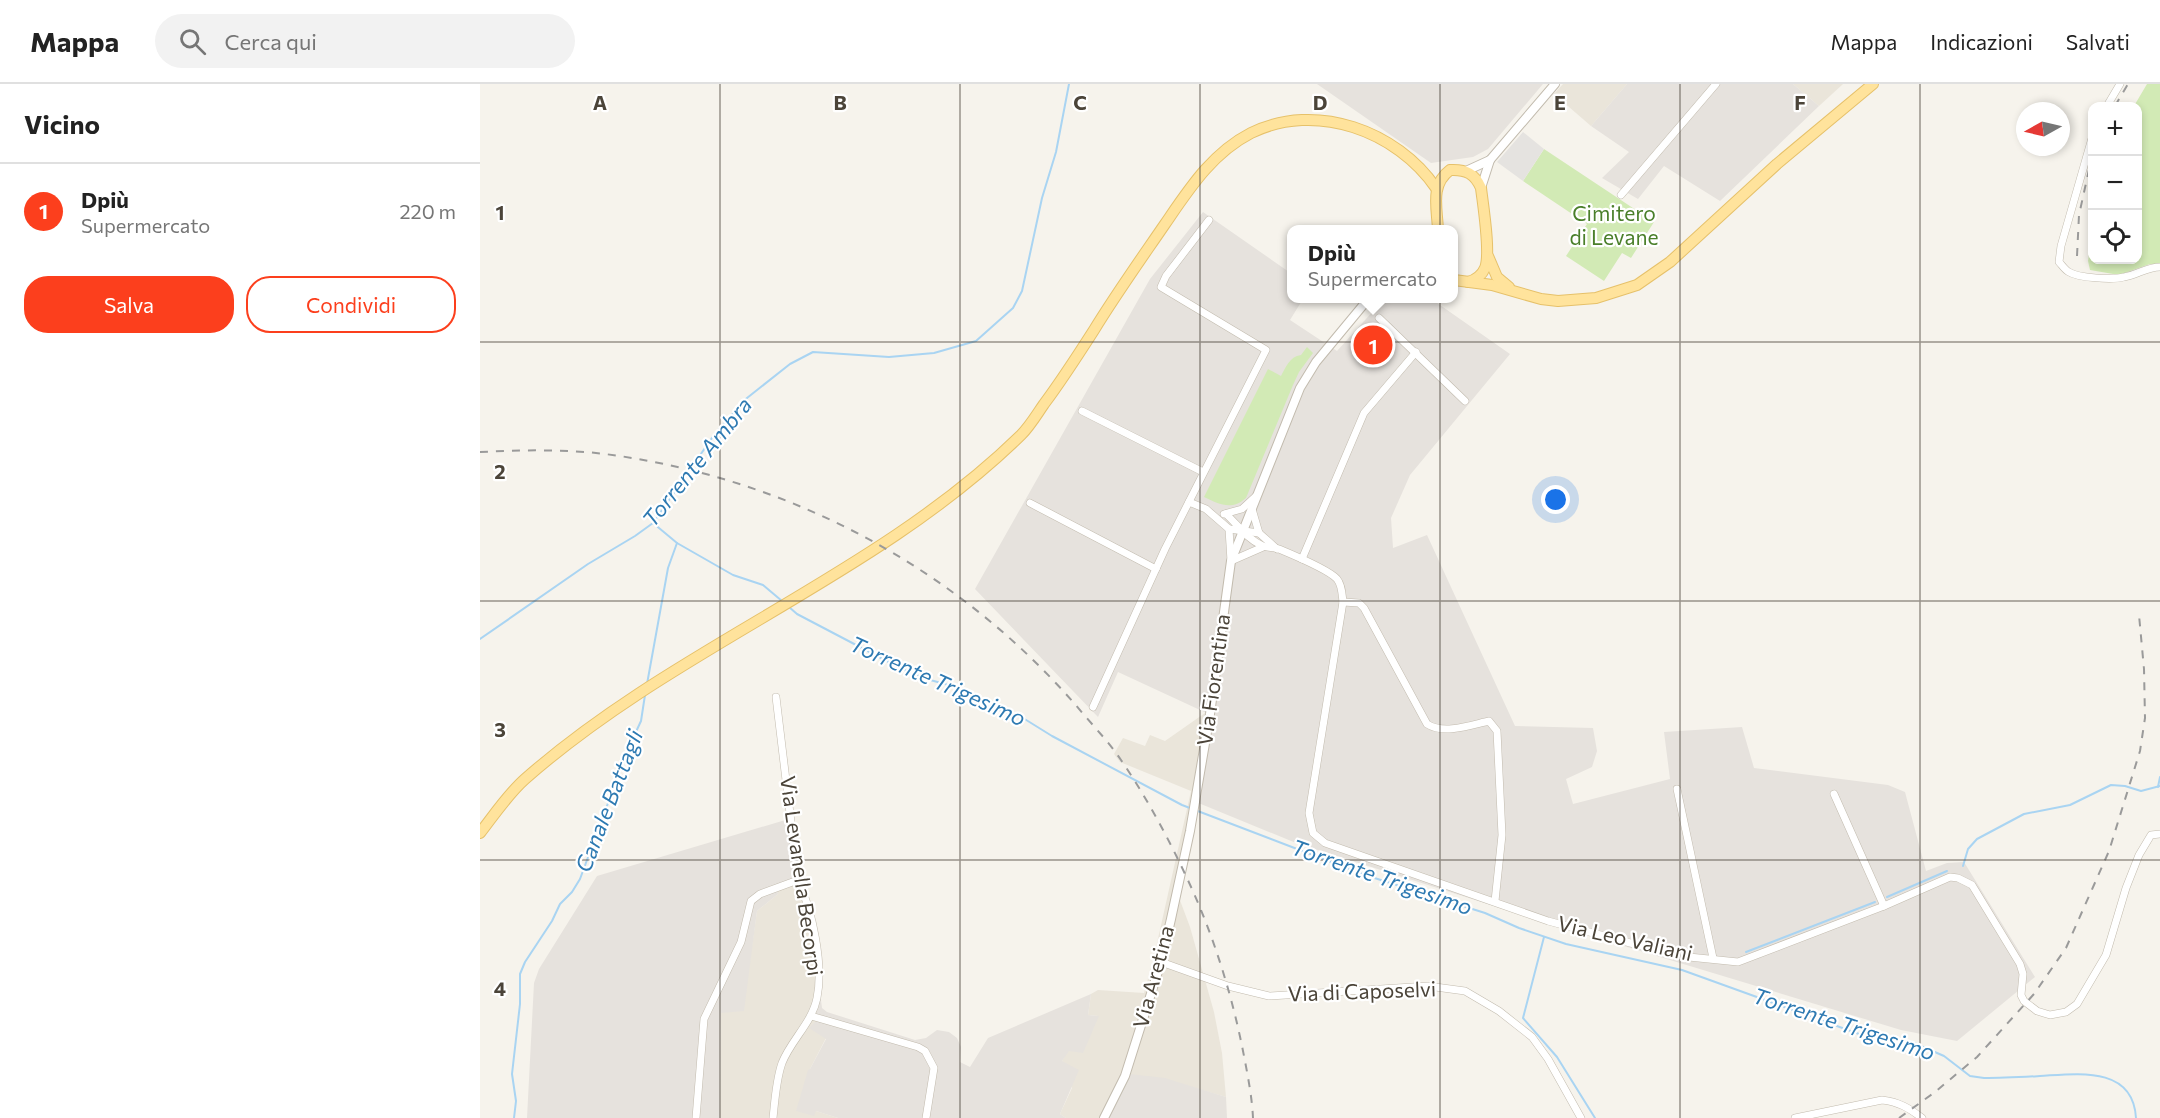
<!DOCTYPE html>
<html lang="it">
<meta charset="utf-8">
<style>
body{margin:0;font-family:Commissioner,sans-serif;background:#f2f2f2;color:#222}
.controls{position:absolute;right:18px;top:18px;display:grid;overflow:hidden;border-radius:12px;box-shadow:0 3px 9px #0003}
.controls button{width:54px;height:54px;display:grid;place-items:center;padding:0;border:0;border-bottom:2px solid #e0e0e0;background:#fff;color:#222;font:30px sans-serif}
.compass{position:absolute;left:1536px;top:18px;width:54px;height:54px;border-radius:50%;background:#fff;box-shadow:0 3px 9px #0003;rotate:262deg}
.you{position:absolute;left:1076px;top:416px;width:21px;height:21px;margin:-15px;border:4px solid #fff;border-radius:50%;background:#1a73e8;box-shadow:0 0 0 9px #1a73e833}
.badge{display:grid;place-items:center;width:39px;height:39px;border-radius:50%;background:#fc3f1d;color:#fff;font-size:20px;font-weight:700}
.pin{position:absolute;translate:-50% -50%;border:3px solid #fff;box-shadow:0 2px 6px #0006}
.popup{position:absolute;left:807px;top:141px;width:171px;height:78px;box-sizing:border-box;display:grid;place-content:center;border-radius:12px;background:#fff;filter:drop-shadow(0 2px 4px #0005);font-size:20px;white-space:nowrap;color:#767676}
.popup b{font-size:22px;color:#222}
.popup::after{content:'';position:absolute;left:50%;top:100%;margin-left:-12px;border:12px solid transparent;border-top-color:#fff}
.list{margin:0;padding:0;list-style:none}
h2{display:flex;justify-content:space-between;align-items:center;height:78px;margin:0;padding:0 24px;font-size:26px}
h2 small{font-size:20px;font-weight:400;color:#767676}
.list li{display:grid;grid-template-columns:39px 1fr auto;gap:18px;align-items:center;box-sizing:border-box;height:96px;padding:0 24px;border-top:2px solid #e0e0e0}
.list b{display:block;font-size:22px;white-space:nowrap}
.list p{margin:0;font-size:20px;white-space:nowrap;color:#767676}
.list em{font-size:20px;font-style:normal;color:#767676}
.actions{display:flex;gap:12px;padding:18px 24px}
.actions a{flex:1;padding:14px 0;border:2px solid #fc3f1d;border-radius:24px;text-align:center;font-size:21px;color:#fc3f1d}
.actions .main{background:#fc3f1d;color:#fff}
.icon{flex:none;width:33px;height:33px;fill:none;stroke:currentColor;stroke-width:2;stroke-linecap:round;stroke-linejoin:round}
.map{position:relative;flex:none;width:1680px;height:1034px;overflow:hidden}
header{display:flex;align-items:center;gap:36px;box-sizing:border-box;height:84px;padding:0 30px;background:#fff;border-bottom:2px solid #e0e0e0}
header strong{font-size:28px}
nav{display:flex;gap:33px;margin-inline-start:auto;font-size:21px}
.search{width:420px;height:54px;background:#f2f2f2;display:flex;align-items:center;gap:15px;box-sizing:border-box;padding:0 21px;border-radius:33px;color:#767676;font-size:22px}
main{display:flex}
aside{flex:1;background:#fff}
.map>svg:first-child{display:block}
</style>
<header>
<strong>Mappa</strong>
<div class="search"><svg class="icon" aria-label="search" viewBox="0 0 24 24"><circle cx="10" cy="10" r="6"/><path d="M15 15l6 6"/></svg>Cerca qui</div>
<nav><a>Mappa</a><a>Indicazioni</a><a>Salvati</a></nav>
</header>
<main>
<aside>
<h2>Vicino<small></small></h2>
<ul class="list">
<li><span class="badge">1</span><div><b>Dpiù</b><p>Supermercato</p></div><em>220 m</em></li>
</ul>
<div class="actions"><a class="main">Salva</a><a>Condividi</a></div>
</aside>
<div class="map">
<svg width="1680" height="1034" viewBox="0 0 1680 1034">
<rect width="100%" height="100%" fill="#f6f3ec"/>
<g fill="#eae5da">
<path d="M1083,0H1147L1111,42L1074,10Z"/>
<path d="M1313,0H1363L1339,22Z"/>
<path d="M725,629L733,633L698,811L710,843L734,928L742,969L746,1013L684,995L627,1034H586L580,1030L592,1004L582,977L586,969L618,932L608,931L611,910L618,906L664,909L673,877L711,707L640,678L634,670L643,654L665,662L670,651L685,657Z"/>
<path d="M322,798L337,844L341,875L340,938L346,954L330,985L336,1027L358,1034H240L241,929L272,862L277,827L298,810L297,801Z"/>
</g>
<g fill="#e6e2dd">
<path d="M837,0H1063L1008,65L993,73L951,79Z"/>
<path d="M1147,0H1313L1339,22L1240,117L1184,82L1158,115L1122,94L1149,68L1111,42Z"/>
<path d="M723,128L812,190V214L823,215L810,236L857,267L904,215L950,214L1030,270L930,391L911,434L913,464L947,451L1035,642L1113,644L1117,667L1112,683L1086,695L1093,720L1190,695L1184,648L1262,643L1274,684L1408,701L1425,708L1446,787L1467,779L1484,778L1555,893L1477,957L1421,946L1061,837L816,759L716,718L733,632L638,588L618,633L495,505L670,195Z"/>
<path d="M312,734L322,798L297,801L298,810L277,827L264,927L241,929L240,1034H47L54,899L59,885L117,792Z"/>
<path d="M340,909L342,924L347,928L435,956L446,954L457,946L469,948L477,954L481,963L480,978L490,983L508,954L611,910L608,931L619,932L603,969L589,967L582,977L599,986L580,1030L586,1034H358L336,1027L334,1032L316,1027L328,986L330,985L346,955L329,944L335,938H340L336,929Z"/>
<path d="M650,990L685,994L746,1013L747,1034H627Z"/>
</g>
<g fill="#d2eab5">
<path d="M1667,0H1680V180H1670L1639,191L1610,186L1608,177L1612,151V176H1658V22H1654Z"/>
<path d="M1064,65L1174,138L1151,174L1142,169L1124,197L1086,172L1107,140L1043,97Z"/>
<path d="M827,263L833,269L819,288L813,301L766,414C751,427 739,420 724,413L788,285L801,292C806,283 809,273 821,271Z"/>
</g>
<path fill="#e5e3e0" d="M1043,48L1064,65L1043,97L1017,78Z"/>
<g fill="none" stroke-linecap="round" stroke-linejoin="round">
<g stroke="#a9d4f2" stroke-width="2">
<path d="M173,439L197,459L253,491L283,501L302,517"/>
<path d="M309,523L317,530L420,584L443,594L472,602L485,612L504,621L543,634L572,652L702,721L885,791L1005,829L1039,844L1086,860L1202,886L1379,950L1434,959L1464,972L1490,992L1504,994C1523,994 1541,993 1560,992C1596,990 1653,981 1656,1034"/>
<path d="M0,555L108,480L155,452L173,439L234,351L267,314L310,280L333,268L409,273L454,269L496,257L533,224L542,207L562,114L576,68L589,0"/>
<path d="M167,600L188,484L197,459"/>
<path d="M1678,703L1680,693"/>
<path d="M1483,782L1488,765L1497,755L1544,730L1590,721L1631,701L1645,702L1661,707L1680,702"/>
<path d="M1407,813L1467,787"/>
<path d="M1064,853L1043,934L1077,973L1115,1034"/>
<path d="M1266,868L1395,818"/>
<path d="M34,1034L36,1017L32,990L40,920V890L45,878L72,837L80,820L92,808L100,795L148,665L161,637L165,611"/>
</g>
<g stroke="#c2bbae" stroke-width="8">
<g id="minor">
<path d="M1627,22L1640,0"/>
<path d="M1612,54L1581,162L1579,178C1582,181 1585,186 1589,188C1598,194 1633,196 1644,193C1657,191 1667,183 1680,183"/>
<path d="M1141,111L1236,0"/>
<path d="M899,234L985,317"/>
<path d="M602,327L723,388"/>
<path d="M709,418L726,425L749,445L751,477L783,463"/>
<path d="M550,419L676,485"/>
<path d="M772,425L779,449L797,465"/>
<path d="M744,430L762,425L775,413"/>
<path d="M746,430C757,440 767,455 781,461C786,464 793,463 799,465C811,470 849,486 857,495C862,501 862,510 863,518L829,729L833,749L845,759L1068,837L1199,872L1258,878L1404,822L1470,793L1478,794L1492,801L1540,880L1543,890L1541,911L1544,917L1557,927L1570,931L1586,928L1597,920L1626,871L1646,804L1659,771L1671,751L1680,750"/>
<path d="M749,445L779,449"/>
<path d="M822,475L884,329L936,268"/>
<path d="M863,518L879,519L884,524L947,640C964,651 991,641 1009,637L1017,647L1022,751L1015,817"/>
<path d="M613,623L685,465L786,266L681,203L686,192L729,136"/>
<path d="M1197,705L1233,874"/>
<path d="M1354,710L1404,822"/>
<path d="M681,878L748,902L789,912L948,902L985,907L1019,927L1052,953L1068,975L1101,1034"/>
<path d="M331,932L438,963L445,967L454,984L446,1034"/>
<path d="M216,1034L224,935L261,858L271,817L280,810L318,796"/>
<path d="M293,1034C295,1016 296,996 302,979C311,956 332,939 337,914C344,880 332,826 318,796L296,613"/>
<path d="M1315,1034L1402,1016C1419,1018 1429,1024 1442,1034"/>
</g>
</g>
<g stroke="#c2bbae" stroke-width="10">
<g id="tertiary">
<path d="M986,87L1010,76L1075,0"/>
<path d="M1001,104L1010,76"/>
<path d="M624,1034L645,992L681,878L691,835L710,747L730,630L751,477L820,304L836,278L889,214"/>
</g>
</g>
<g stroke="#e6c16a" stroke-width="12">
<g id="primary">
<path d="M958,146C957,123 950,101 970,86C986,85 995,90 1001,104C1003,121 1011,170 1005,184C1002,191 995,196 988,198"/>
<path d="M1008,172L1017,193L1029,203"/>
<path d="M974,196L1012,201L1061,215L1078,217L1116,214L1157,201L1190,178L1297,80L1393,0"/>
<path d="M0,749C14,731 28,710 45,695C197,561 396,493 541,351C550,342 557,330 564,320C582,296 598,271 614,246C636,210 661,175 685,140C709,105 732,69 771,49C836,17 917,47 956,104"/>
</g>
</g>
<use href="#minor" stroke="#fff" stroke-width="7"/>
<use href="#tertiary" stroke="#fff" stroke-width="8"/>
<use href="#primary" stroke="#ffe39c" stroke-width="10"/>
<g stroke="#9a9a9a" stroke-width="2" stroke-dasharray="8 8" stroke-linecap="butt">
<path d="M1635,22L1648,0"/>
<path d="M1597,172L1599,131L1612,72"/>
<path d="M0,368C41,366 84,365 125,370C312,394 485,488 605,632C618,647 631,661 641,676C669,717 692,761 712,805C736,859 753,915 764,972C768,993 772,1013 773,1034"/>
<path d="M1419,1034L1455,1008L1497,973L1554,910L1586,864L1629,767L1660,667L1665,634L1664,585L1659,531"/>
</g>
</g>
<path fill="none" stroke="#4b4439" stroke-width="1.5" stroke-opacity="0.55" d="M240,0V1034M480,0V1034M720,0V1034M960,0V1034M1200,0V1034M1440,0V1034M0,258H1680M0,517H1680M0,776H1680"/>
<g text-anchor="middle" stroke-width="4.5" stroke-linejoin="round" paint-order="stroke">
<g font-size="21" fill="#4a7f2a" stroke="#fff">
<text x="1134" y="137">Cimitero<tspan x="1134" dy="24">di Levane</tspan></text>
</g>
<g font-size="21" fill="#4b4439" stroke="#fff">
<text transform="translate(734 596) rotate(-82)" y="7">Via Fiorentina</text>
<text transform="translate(321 792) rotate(82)" y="7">Via Levanella Becorpi</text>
<text transform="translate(1145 855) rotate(13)" y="7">Via Leo Valiani</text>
<text transform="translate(674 893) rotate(-75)" y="7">Via Aretina</text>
<text transform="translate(882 908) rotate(-2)" y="7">Via di Caposelvi</text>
</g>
<g font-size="22" font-style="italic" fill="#2e7ab2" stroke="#fff">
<text transform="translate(217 378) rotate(-51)" y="8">Torrente Ambra</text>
<text transform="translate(458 597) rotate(24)" y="8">Torrente Trigesimo</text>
<text transform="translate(129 717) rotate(-69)" y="8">Canale Battagli</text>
<text transform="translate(902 793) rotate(19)" y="8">Torrente Trigesimo</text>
<text transform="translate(1364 940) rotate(18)" y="8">Torrente Trigesimo</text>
</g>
</g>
<g font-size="20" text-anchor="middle" font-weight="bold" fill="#4b4439" stroke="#fff" stroke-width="4.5" stroke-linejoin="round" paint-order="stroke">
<text x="120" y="26">A</text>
<text x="360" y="26">B</text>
<text x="600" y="26">C</text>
<text x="840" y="26">D</text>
<text x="1080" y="26">E</text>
<text x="1320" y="26">F</text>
<text x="20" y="136">1</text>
<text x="20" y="395">2</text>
<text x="20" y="653">3</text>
<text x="20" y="912">4</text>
</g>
</svg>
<div class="controls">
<button>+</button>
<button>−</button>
<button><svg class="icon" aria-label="locate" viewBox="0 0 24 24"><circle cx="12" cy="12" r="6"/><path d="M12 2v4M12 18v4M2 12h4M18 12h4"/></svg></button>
</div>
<svg class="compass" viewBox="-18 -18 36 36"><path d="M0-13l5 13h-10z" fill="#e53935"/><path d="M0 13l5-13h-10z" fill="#767676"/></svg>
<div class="you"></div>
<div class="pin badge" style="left:893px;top:261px">1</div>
<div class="popup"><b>Dpiù</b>Supermercato</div>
</div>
</main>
